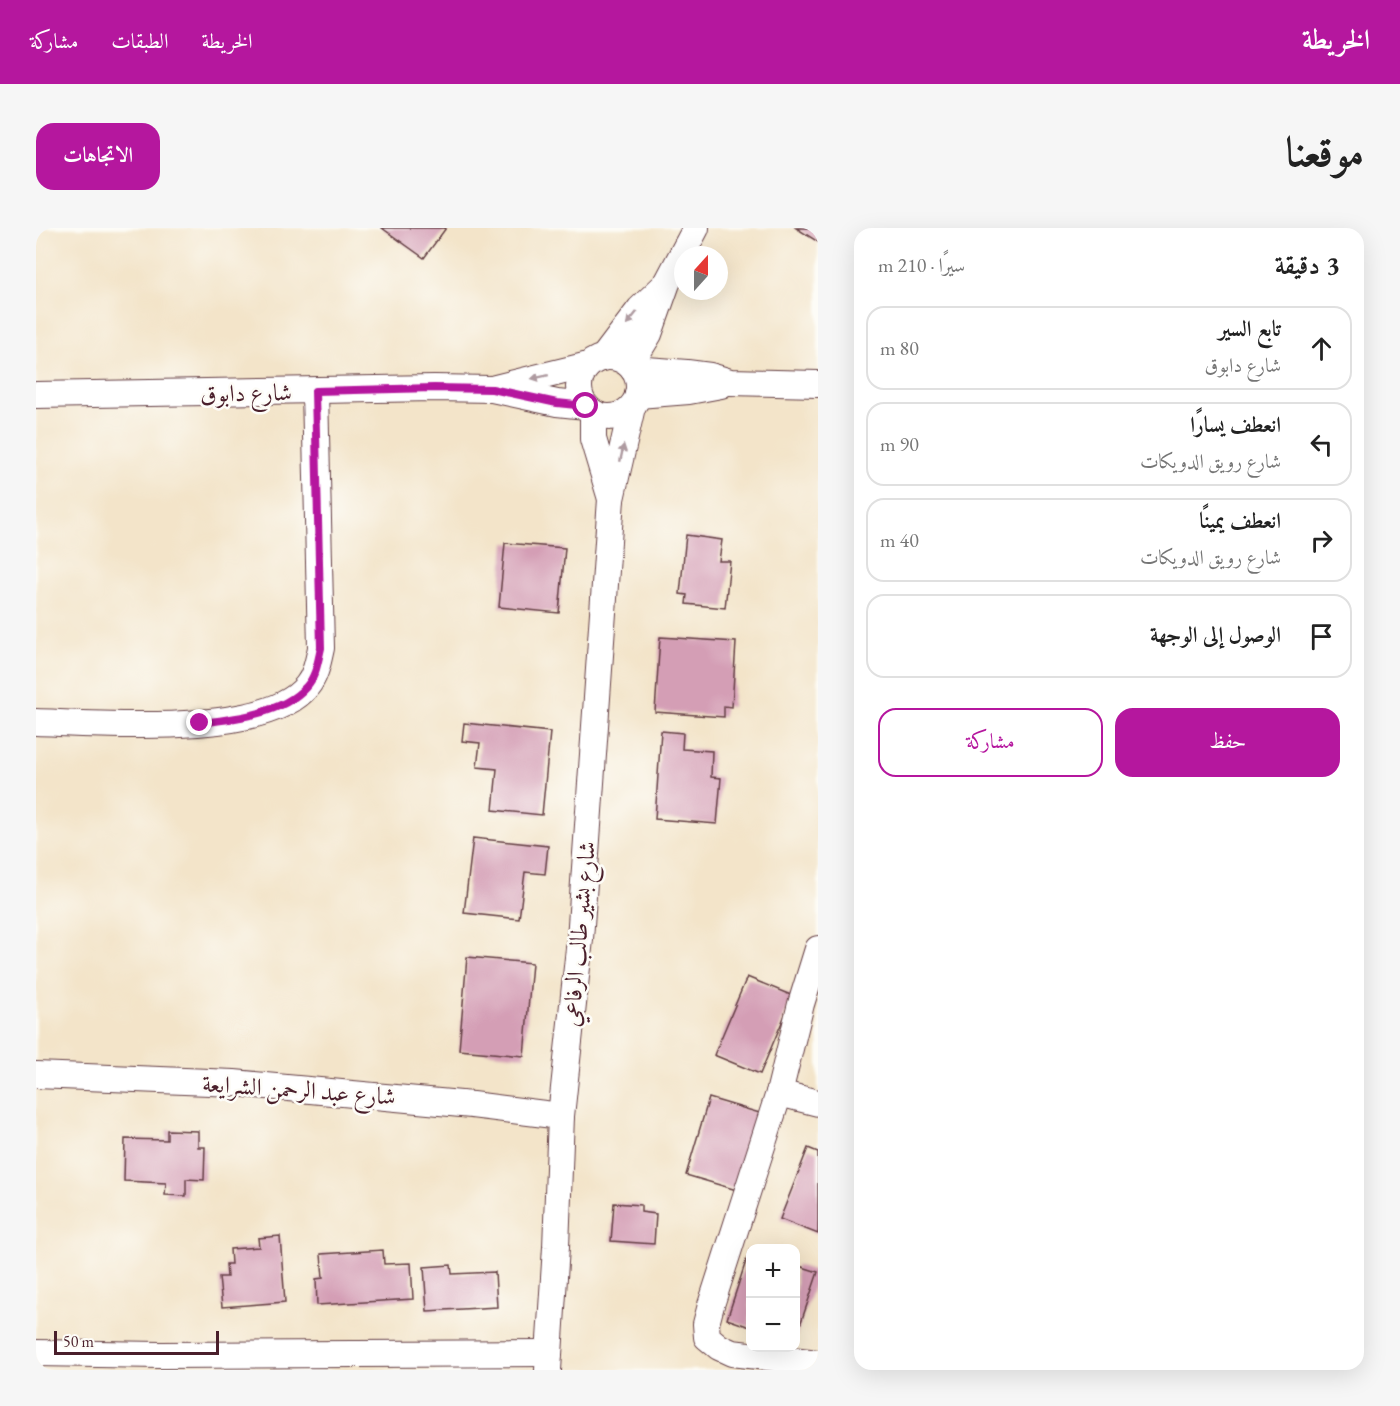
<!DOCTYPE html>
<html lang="ar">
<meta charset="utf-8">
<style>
body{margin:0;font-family:"EB Garamond",Amiri,serif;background:#f6f6f6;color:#222;direction:rtl}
.controls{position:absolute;right:18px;bottom:18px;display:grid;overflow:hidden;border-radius:12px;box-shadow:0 6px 24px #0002}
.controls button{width:54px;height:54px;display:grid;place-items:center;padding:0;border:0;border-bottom:2px solid #e0e0e0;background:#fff;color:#222;font:30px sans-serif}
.compass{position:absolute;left:638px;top:18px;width:54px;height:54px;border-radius:50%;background:#fff;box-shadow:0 6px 24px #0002;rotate:21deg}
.scale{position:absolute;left:18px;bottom:15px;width:165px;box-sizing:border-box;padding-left:6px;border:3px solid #4a1f2b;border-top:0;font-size:16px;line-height:21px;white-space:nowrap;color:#4a1f2b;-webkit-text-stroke:4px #fdfcf7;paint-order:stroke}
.stop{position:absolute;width:18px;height:18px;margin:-14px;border:4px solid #b5179e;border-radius:50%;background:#fff}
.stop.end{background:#b5179e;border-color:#fff;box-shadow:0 2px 6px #0008}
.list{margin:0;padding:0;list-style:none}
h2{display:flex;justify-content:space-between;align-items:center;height:78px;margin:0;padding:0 24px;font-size:26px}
h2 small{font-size:20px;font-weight:400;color:#767676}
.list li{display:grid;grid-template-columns:39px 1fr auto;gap:18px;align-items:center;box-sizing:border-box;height:84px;margin:0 12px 12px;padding:0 12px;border:2px solid #e0e0e0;border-radius:18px}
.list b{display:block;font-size:22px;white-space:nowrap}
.list p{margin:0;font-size:20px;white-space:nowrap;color:#767676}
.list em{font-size:20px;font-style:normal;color:#767676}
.actions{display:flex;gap:12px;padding:18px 24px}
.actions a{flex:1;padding:14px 0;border:2px solid #b5179e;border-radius:18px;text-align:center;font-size:21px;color:#b5179e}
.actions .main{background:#b5179e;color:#fff}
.icon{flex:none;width:33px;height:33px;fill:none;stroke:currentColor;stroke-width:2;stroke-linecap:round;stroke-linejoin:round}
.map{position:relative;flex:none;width:782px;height:1142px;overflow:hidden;direction:ltr;border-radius:18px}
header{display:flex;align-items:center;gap:36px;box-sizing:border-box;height:84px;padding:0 30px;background:#b5179e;color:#fff}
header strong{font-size:28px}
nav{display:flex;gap:33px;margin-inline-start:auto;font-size:21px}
.intro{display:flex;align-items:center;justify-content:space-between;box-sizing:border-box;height:144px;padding:0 36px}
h1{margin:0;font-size:42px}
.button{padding:15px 27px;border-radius:18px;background:#b5179e;color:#fff;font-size:21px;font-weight:700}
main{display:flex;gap:36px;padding:0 36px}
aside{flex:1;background:#fff;border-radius:18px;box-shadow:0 6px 24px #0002}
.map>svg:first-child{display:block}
</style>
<header>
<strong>الخريطة</strong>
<nav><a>الخريطة</a><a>الطبقات</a><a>مشاركة</a></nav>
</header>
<div class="intro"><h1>موقعنا</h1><a class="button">الاتجاهات</a></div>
<main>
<aside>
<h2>3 دقيقة<small>سيرًا · 210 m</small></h2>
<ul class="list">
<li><svg class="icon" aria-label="ahead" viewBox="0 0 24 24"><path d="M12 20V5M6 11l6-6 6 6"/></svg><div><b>تابع السير</b><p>شارع دابوق</p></div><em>80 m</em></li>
<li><svg class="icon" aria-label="left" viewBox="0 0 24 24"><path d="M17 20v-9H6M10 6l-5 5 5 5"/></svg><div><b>انعطف يسارًا</b><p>شارع رويق الدويكات</p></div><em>90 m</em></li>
<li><svg class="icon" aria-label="right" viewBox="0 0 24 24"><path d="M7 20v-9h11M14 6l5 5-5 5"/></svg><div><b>انعطف يمينًا</b><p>شارع رويق الدويكات</p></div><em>40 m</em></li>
<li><svg class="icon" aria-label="arrive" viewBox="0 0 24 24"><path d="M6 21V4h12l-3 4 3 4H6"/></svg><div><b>الوصول إلى الوجهة</b></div></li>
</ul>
<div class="actions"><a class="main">حفظ</a><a>مشاركة</a></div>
</aside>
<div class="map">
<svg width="782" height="1142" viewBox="0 0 782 1142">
<rect width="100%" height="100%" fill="#fdfcf7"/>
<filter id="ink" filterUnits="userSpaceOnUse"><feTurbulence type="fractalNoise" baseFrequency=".0167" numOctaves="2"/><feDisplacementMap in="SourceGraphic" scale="12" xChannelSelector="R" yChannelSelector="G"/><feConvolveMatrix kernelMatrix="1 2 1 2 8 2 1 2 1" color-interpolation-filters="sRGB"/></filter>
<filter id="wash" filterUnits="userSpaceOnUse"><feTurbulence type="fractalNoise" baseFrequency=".008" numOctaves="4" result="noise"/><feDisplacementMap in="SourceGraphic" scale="24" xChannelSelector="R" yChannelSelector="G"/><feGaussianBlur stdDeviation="1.35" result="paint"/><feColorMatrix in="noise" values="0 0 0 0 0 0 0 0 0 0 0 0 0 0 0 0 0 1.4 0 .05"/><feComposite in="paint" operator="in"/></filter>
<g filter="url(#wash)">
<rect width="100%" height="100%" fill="#f3e4c9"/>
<g id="blocks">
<g fill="#d49eb5">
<path d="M346,0H410L388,30Z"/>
<path d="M760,0H782V14Z"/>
<path d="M650,307L686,312L683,333H694L689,380L650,376L651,367L644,366Z"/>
<path d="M469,315L529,320L523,385L463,379Z"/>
<path d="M624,409L700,414L696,479L688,478V489L619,484Z"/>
<path d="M428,495L514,504L506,587L457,582L461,541L441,539L444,515L426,513Z"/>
<path d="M625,503L647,505L646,521L676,523L675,549L685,550L681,596L619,591Z"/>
<path d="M437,610L512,618L509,646L489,644L483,691L428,685Z"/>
<path d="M431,729L496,735L488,828L423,822Z"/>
<path d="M711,749L757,768L724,846L678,827Z"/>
<path d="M673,870L727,886L704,963L650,947Z"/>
<path d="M131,902L162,903V919H169L168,952L150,951V968L129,967L130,955L88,953L89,911L131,912Z"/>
<path d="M772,920L782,924V1006L744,991Z"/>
<path d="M578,975L605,977V984L620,986L618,1016L575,1013Z"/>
<path d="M244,1008L249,1074L186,1079L183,1049H191L190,1036H195L194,1021L223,1019L222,1010Z"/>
<path d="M714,1021V1099L691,1091Z"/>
<path d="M347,1022L348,1036L375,1035L377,1071L281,1077L280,1051L287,1050L285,1026Z"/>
<path d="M415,1037L416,1046L459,1044L461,1079L391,1083L388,1039Z"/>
<path d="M760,1037L782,1044L760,1109Z"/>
</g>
</g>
</g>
<g filter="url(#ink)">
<use href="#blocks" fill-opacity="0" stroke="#633d43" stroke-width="1.5"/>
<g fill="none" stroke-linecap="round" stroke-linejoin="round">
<g stroke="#633d43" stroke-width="28">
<g id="street">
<circle cx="573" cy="159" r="30"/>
<path d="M567,130L604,81L628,58"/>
<path d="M594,137L613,106L631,55L660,0"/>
<path d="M597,141L651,145L674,148L694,154L782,156"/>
<path d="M459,160L552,137"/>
<path d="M0,167L398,160L456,161L521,175L550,178"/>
<path d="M602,167L653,163L685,157"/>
<path d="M557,185V211L575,271"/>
<path d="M0,494C62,496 231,510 271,458C280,447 282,433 285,420L279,163"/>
<path d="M782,721L765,776L743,865L675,1077L670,1096L671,1109L683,1119L696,1125L782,1135"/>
<path d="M0,847L198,855L436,877L525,888"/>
<path d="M743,865L782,875"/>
<path d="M0,1125L124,1127L513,1125"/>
<path d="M512,1142L520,1019L525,888L544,711L575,271L596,179"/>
</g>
</g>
<use href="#street" stroke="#fff" stroke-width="26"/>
</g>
<defs><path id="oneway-solid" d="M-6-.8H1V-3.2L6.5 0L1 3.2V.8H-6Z" transform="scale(1.5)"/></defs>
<g fill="#ae9aa0">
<use href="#oneway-solid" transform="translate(596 90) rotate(129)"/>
<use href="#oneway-solid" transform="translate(504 149) rotate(168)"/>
<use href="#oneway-solid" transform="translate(586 225) rotate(-78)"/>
</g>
</g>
<g fill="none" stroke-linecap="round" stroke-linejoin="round" filter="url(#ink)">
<path stroke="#b5179e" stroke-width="8" d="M164,495C198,491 246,486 270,459C280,449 282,433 285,420L279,163L398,160L456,161L521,175L550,178"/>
</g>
<g text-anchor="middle" stroke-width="5" stroke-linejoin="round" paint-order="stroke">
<g font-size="24" fill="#4a1f2b" stroke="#fdfcf7">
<text transform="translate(210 165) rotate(-1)" y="8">شارع دابوق</text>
<text transform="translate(543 706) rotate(-85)" y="8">شارع بشير طالب الرفاعي</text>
<text transform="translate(263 862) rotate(4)" y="8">شارع عبد الرحمن الشرايعة</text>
</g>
</g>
</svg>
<div class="controls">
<button>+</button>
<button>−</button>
</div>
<svg class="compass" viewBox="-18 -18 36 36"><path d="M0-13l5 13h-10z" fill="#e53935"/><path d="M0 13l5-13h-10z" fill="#767676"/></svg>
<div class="scale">50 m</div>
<div class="stop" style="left:550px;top:178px"></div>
<div class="stop end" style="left:164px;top:495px"></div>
</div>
</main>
